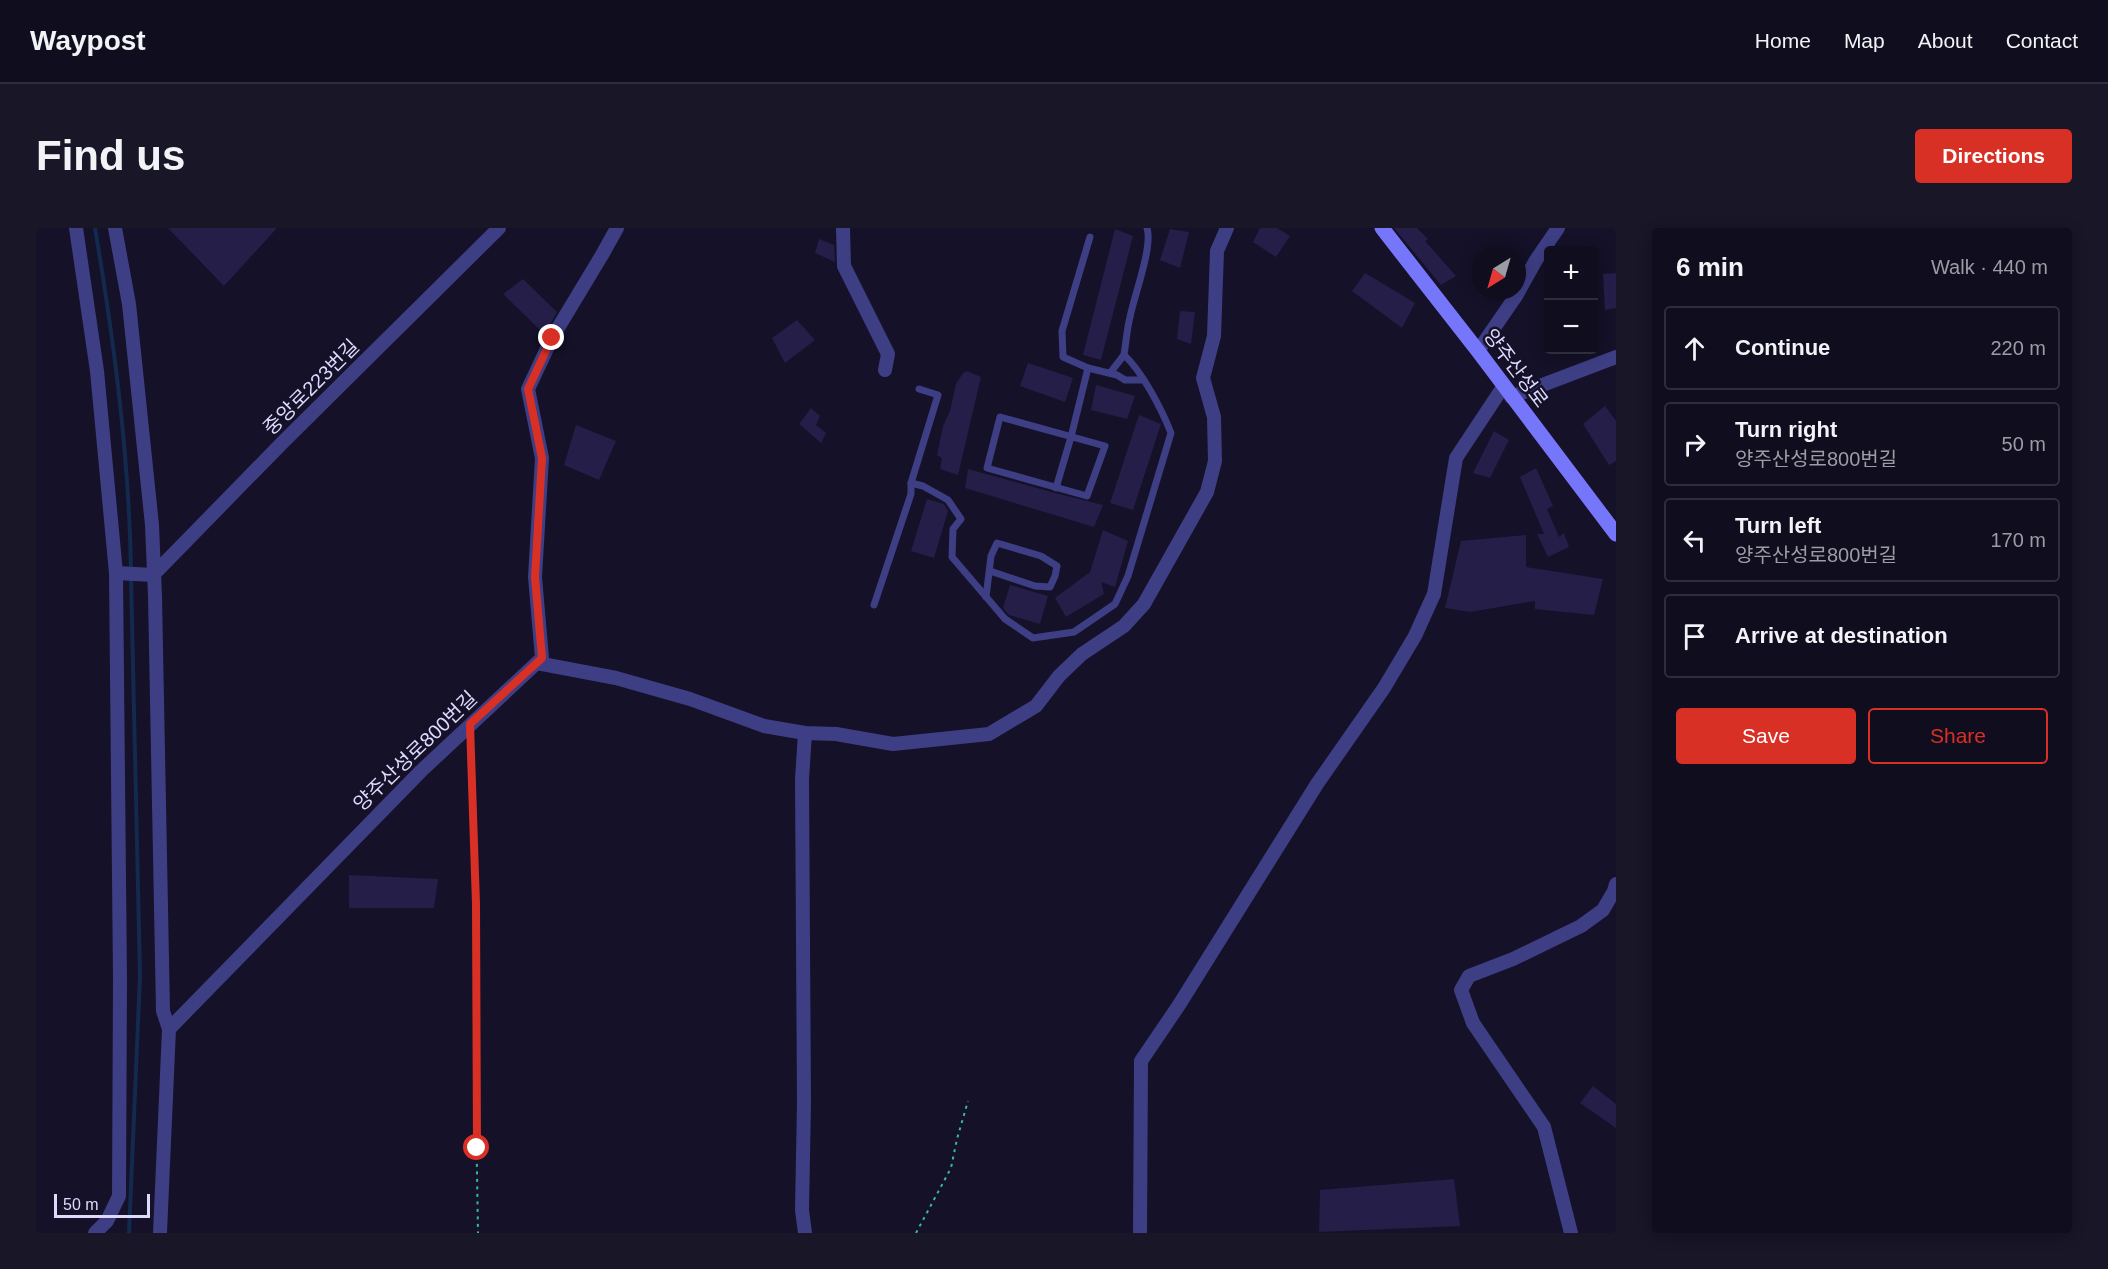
<!DOCTYPE html>
<meta charset="utf-8">
<style>
body{margin:0;font-family:Helvetica,"Noto Sans KR",sans-serif;background:#181627;color:#f1f3f6}
.controls{position:absolute;right:18px;top:18px;display:grid;overflow:hidden;border-radius:6px;box-shadow:0 3px 15px #0003}
.controls button{width:54px;height:54px;display:grid;place-items:center;padding:0;border:0;border-bottom:2px solid #2f2d3c;background:#0f0d1e;color:#f1f3f6;font:30px sans-serif}
.compass{position:absolute;left:1436px;top:18px;width:54px;height:54px;border-radius:50%;background:#0f0d1e;box-shadow:0 3px 15px #0003;rotate:217deg}
.scale{position:absolute;left:18px;bottom:15px;width:96px;box-sizing:border-box;padding-left:6px;border:3px solid #dddafe;border-top:0;font-size:16px;line-height:21px;white-space:nowrap;color:#dddafe;-webkit-text-stroke:4px #141128;paint-order:stroke}
.stop{position:absolute;width:18px;height:18px;margin:-14px;border:4px solid #d93025;border-radius:50%;background:#fff}
.stop.end{background:#d93025;border-color:#fff;box-shadow:0 2px 6px #0008}
.list{margin:0;padding:0;list-style:none}
h2{display:flex;justify-content:space-between;align-items:center;height:78px;margin:0;padding:0 24px;font-size:26px}
h2 small{font-size:20px;font-weight:400;color:#9b9ca4}
.list li{display:grid;grid-template-columns:39px 1fr auto;gap:18px;align-items:center;box-sizing:border-box;height:84px;margin:0 12px 12px;padding:0 12px;border:2px solid #2f2d3c;border-radius:6px}
.list b{display:block;font-size:22px;white-space:nowrap}
.list p{margin:0;font-size:20px;white-space:nowrap;color:#9b9ca4}
.list em{font-size:20px;font-style:normal;color:#9b9ca4}
.actions{display:flex;gap:12px;padding:18px 24px}
.actions a{flex:1;padding:14px 0;border:2px solid #d93025;border-radius:6px;text-align:center;font-size:21px;color:#d93025}
.actions .main{background:#d93025;color:#fff}
.icon{flex:none;width:33px;height:33px;fill:none;stroke:currentColor;stroke-width:2;stroke-linecap:round;stroke-linejoin:round}
.map{position:relative;flex:none;width:1580px;height:1005px;overflow:hidden;border-radius:6px}
header{display:flex;align-items:center;gap:36px;box-sizing:border-box;height:84px;padding:0 30px;background:#0f0d1e;border-bottom:2px solid #2f2d3c}
header strong{font-size:28px}
nav{display:flex;gap:33px;margin-inline-start:auto;font-size:21px}
.intro{display:flex;align-items:center;justify-content:space-between;box-sizing:border-box;height:144px;padding:0 36px}
h1{margin:0;font-size:42px}
.button{padding:15px 27px;border-radius:6px;background:#d93025;color:#fff;font-size:21px;font-weight:700}
main{display:flex;gap:36px;padding:0 36px}
aside{flex:1;background:#0f0d1e;border-radius:6px;box-shadow:0 3px 15px #0003}
.map>svg:first-child{display:block}
</style>
<header>
<strong>Waypost</strong>
<nav><a>Home</a><a>Map</a><a>About</a><a>Contact</a></nav>
</header>
<div class="intro"><h1>Find us</h1><a class="button">Directions</a></div>
<main>
<div class="map">
<svg width="1580" height="1005" viewBox="0 0 1580 1005">
<rect width="100%" height="100%" fill="#141128"/>
<g fill="none" stroke-linecap="round" stroke-linejoin="round">
<g stroke="#112a4d" stroke-width="4">
<path d="M59,0C78,113 93,227 95,342"/>
<path d="M93,1005L104,748L95,349"/>
</g>
</g>
<g fill="#251e49">
<path d="M132,0H241L188,58Z"/>
<path d="M1224,0H1241L1254,8L1240,29L1217,14Z"/>
<path d="M1358,0H1381L1392,11L1389,13L1420,48L1405,57Z"/>
<path d="M1079,1L1097,8L1065,132L1047,127Z"/>
<path d="M1134,1L1153,4L1144,40L1124,32Z"/>
<path d="M783,11L798,17L799,34L779,25Z"/>
<path d="M1329,45L1379,75L1366,100L1316,63Z"/>
<path d="M1580,45V80L1569,82L1567,46Z"/>
<path d="M487,51L521,84L515,95L505,103L467,66Z"/>
<path d="M1144,83L1159,84L1155,116L1141,111Z"/>
<path d="M761,92L779,112L749,135L736,110Z"/>
<path d="M992,135L1037,150L1029,174L984,158Z"/>
<path d="M931,143L945,149L922,247L904,241L906,230L901,227L907,198L914,183L920,156L927,145Z"/>
<path d="M1060,157L1099,168L1091,191L1055,182Z"/>
<path d="M1569,178L1580,193V233L1573,237L1547,196Z"/>
<path d="M775,180L784,188L780,197L790,205L785,215L763,196Z"/>
<path d="M1103,187L1125,196L1097,282L1074,275Z"/>
<path d="M540,197L580,213L563,252L528,237Z"/>
<path d="M1458,203L1473,212L1454,250L1437,245Z"/>
<path d="M1500,240L1517,278L1511,281L1523,309L1528,305L1533,319L1512,329L1501,306H1508L1484,249Z"/>
<path d="M932,241L1019,265L1067,277L1058,299L929,260Z"/>
<path d="M891,271L908,276L912,283L898,330L875,323Z"/>
<path d="M1067,302L1092,313L1079,359L1065,354L1068,366L1030,389L1019,370L1054,344Z"/>
<path d="M1490,307V339L1567,351L1558,387L1499,381V373L1434,384L1409,380L1425,313Z"/>
<path d="M974,357L1012,368L1004,396L973,387L967,380Z"/>
<path d="M313,647L402,651L398,680H313Z"/>
<path d="M1557,858L1580,876V900L1544,875Z"/>
<path d="M1418,951L1424,998L1283,1004L1284,962Z"/>
</g>
<g fill="none" stroke-linecap="round" stroke-linejoin="round">
<g stroke="#35b7aa" stroke-width="2" stroke-dasharray="3 4.5" stroke-linecap="butt">
<path d="M434,516L440,676L439,823L442,1005"/>
<path d="M880,1005L915,940L921,911L932,873"/>
</g>
<g stroke="#3e3e85" stroke-width="7">
<path d="M1054,9L1026,103L1027,129L1052,140L1081,147L1089,152H1106"/>
<path d="M1074,145L1088,127"/>
<path d="M964,189L1069,218L1051,268L951,240Z"/>
<path d="M875,255L887,258L912,272L925,291L917,301L916,329L969,391L997,410L1038,404L1079,376L1092,348L1135,205C1126,182 1106,143 1088,127C1090,114 1091,101 1094,89C1098,68 1117,19 1111,0"/>
<path d="M1020,260L1035,209L1052,140"/>
<path d="M950,369L955,328L961,315L1005,328L1021,338L1019,348L1014,359L999,358L954,343"/>
<path d="M838,377L875,266V255L902,167L883,161"/>
</g>
<g stroke="#3e3e85" stroke-width="14">
<path d="M40,0L61,143L80,345L84,751L83,968L71,993L59,1005"/>
<path d="M79,0L93,76L116,297L119,368L127,783L133,801"/>
<path d="M807,0L808,38L852,126L849,142"/>
<path d="M1442,123L1480,68L1500,32L1522,0"/>
<path d="M1475,169L1580,129"/>
<path d="M80,345L117,347L246,215L463,0"/>
<path d="M501,435L580,450L654,471L728,498L769,505L800,506L857,516L953,506L1000,478L1023,448L1046,426L1088,398L1108,376L1171,264L1179,233L1178,189L1167,150L1178,108L1181,23L1191,0"/>
<path d="M124,1005L133,801L385,543L506,430L499,349L506,230L492,161L516,110L566,27L581,0"/>
<path d="M769,1005L766,982L768,875L766,551L769,505"/>
<path d="M1104,1005L1105,833L1143,777L1281,556L1348,460L1379,408L1398,366L1420,230L1467,159"/>
<path d="M1535,1005L1508,899L1437,795L1425,762L1433,748L1477,731L1545,698L1567,682L1578,663L1580,656"/>
</g>
<path stroke="#7576fa" stroke-width="15" d="M1346,0L1442,123L1580,306"/>
</g>
<g fill="none" stroke-linecap="round" stroke-linejoin="round">
<path stroke="#d93025" stroke-width="8" d="M441,920L440,676L434,496L506,430L499,349L506,230L492,161L516,110"/>
</g>
<g text-anchor="middle" stroke-width="5" stroke-linejoin="round" paint-order="stroke">
<g font-size="20" fill="#dddafe" stroke="#141128">
<text transform="translate(1480 140) rotate(53)" y="7">양주산성로</text>
<text transform="translate(275 159) rotate(-45)" y="7">중앙로223번길</text>
<text transform="translate(379 523) rotate(-44)" y="7">양주산성로800번길</text>
</g>
</g>
</svg>
<div class="controls">
<button>+</button>
<button>−</button>
</div>
<svg class="compass" viewBox="-18 -18 36 36"><path d="M0-13l5 13h-10z" fill="#e53935"/><path d="M0 13l5-13h-10z" fill="#9b9ca4"/></svg>
<div class="scale">50 m</div>
<div class="stop" style="left:441px;top:920px"></div>
<div class="stop end" style="left:516px;top:110px"></div>
</div>
<aside>
<h2>6 min<small>Walk · 440 m</small></h2>
<ul class="list">
<li><svg class="icon" aria-label="ahead" viewBox="0 0 24 24"><path d="M12 20V5M6 11l6-6 6 6"/></svg><div><b>Continue</b></div><em>220 m</em></li>
<li><svg class="icon" aria-label="right" viewBox="0 0 24 24"><path d="M7 20v-9h11M14 6l5 5-5 5"/></svg><div><b>Turn right</b><p>양주산성로800번길</p></div><em>50 m</em></li>
<li><svg class="icon" aria-label="left" viewBox="0 0 24 24"><path d="M17 20v-9H6M10 6l-5 5 5 5"/></svg><div><b>Turn left</b><p>양주산성로800번길</p></div><em>170 m</em></li>
<li><svg class="icon" aria-label="arrive" viewBox="0 0 24 24"><path d="M6 21V4h12l-3 4 3 4H6"/></svg><div><b>Arrive at destination</b></div></li>
</ul>
<div class="actions"><a class="main">Save</a><a>Share</a></div>
</aside>
</main>
